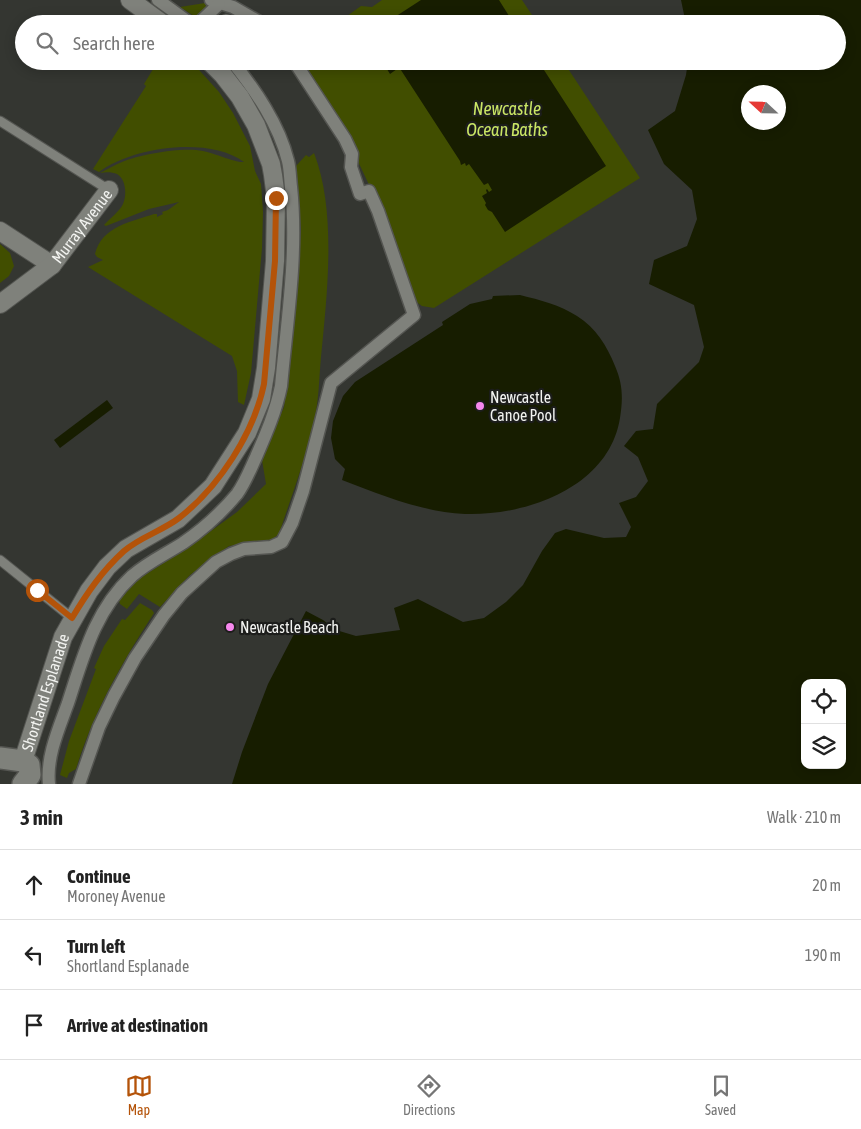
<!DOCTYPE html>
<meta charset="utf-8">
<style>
body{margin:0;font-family:"Asap Condensed",sans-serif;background:#f2f2f2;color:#222}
.controls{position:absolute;right:15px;bottom:15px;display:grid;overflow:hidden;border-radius:10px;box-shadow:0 2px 12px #0003}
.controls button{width:45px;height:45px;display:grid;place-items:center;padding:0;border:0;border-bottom:1px solid #e0e0e0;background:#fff;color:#222;font:25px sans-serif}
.compass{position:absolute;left:741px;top:85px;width:45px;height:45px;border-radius:50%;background:#fff;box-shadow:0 2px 12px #0003;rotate:292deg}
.stop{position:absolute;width:15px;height:15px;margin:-11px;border:4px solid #b45309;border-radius:50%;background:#fff}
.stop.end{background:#b45309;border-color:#fff;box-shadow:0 1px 5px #0008}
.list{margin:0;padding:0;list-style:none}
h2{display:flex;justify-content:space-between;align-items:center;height:65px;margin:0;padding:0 20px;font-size:21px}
h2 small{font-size:16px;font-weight:400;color:#767676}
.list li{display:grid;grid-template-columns:32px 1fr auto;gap:15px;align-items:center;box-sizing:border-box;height:70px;padding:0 20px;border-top:1px solid #e0e0e0}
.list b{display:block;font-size:19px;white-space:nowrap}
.list p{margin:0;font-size:16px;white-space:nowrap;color:#767676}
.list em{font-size:16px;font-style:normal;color:#767676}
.icon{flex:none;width:28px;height:28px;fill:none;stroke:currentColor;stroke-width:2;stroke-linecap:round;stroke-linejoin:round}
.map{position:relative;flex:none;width:861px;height:784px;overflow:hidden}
.search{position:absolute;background:#fff;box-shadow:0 2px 12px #0003;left:15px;right:15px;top:15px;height:55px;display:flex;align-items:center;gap:12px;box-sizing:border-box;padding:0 18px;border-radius:28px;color:#767676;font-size:19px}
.sheet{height:275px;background:#fff}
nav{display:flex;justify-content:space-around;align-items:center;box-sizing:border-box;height:70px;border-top:1px solid #e0e0e0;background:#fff;font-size:14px;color:#767676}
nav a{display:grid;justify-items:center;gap:2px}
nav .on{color:#b45309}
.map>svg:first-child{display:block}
</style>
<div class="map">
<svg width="861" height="784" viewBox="0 0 861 784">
<rect width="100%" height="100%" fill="#343631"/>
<g fill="#414e00">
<path d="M382,0H522L538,24H336L361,6L372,7Z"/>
<path d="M205,3L207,8L197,18L180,7Z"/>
<path d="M158,61H191L219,92L233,113L250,146L255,171L261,184L263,212L262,248L251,373L244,405L238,402L237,371L232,356L88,267L103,260L97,257L95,254C102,226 131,222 154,214H157V217L163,214L162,212L168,210L179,202L149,209L106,226L104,225C110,218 119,212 123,204C127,195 126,179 117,174C112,172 106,172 100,173C108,169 114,165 122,162C142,154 182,147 203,151C214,153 236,163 244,162C208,136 133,147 99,172L93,169L146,86L144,84Z"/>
<path d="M298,61H563L640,178L434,308L422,306L415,301L381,210L354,153Z"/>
<path d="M314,153C337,212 327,295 321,357C319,378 319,401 314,421C306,459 291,497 279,534L270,541L229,546L190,575L160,607L139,594L127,609L120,604L119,600L140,578L189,547L237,512L266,484L262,460L284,407L291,354L301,230L296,166L306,155L309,157Z"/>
<path d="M0,244L10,253L14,266L9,276L0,283Z"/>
<path d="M140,603L152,610L154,613C122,662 93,713 76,769L69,773L67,778L60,775L69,741L96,669L94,668L104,646L122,619L125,620Z"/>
</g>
<g fill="#171d00" fill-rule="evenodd">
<path d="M421,0H499L514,24H384Z"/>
<path d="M681,0H861V784H232L242,752L268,684L306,611L323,620L336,630L356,636L400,630L394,608L418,599L463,622L484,618L506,602L523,585L542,551L555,533L566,529L604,538L626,537L631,527L619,503L636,497L648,481L638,457L624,446L636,431L653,429L657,404L699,362L704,347L694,305L649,284L654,260L687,246L697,219L692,190L664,164L648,130L675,111L686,75L688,61H837V24H686ZM778,92V122H748V92ZM805,683H842V765H805Z"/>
<path d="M382,61H542L546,68L544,70L606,166L505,232L492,212L488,210L485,205L486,203L482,196L487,193L486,190L487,189L489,192L492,190L488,183L484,185L469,164L466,166L465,163L461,165L460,161L397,64L395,65L397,69L390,74Z"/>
<path d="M520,295C540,300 560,305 577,316C596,328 607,346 615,366C623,384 623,399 620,418C609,487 527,516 465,514C422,512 381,495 342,480L345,469L335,459L331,438L333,421L343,396L355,382L443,325L442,322L470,304L492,299L493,296Z"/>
<path d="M107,400L113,408L60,448L54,440Z"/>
</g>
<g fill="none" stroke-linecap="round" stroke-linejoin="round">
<g stroke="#545551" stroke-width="11">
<g id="service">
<path d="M218,24L226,19L239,24"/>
<path d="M0,121L109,190"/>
<path d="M0,560L72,618"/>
</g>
</g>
<g stroke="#545551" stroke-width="15">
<g id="pedestrian">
<path d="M158,0L191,24"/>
<path d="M211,0L233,7L263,24"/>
<path d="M198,24L219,4"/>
<path d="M49,784C46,757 59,728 68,703C83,657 95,610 132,576C148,562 166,554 183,543C202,530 222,512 237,494C245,483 250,470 256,457C266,434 276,411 281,386C287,320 298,253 291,187C290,179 290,169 288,161C279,124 255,90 232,61"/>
<path d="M79,784L99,727L114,696L135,658L164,615L182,593L216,562L231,554L244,549L271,547L282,542L292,523L303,491L331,383L414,315L378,211L369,191L360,194L351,167L352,154L345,139L294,61"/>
</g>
</g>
<g stroke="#545551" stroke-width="20">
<g id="minor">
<path d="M130,0L163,24"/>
<path d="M0,231L52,265"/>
<path id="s1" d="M0,304L52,265L109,190"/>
<path id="s2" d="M23,761L63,637L89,591L107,567L126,549L178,519L213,486L247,433L261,399L266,368L275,261L276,198L273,175L271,164L256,125L240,97L223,75L209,61"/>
</g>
</g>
<g stroke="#545551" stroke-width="24">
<path id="tertiary" d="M0,758L23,761L29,765L30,775L23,784"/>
</g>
<use href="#service" stroke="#7f817b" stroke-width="9"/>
<use href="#pedestrian" stroke="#7f817b" stroke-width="12"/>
<use href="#minor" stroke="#7f817b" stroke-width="18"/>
<use href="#tertiary" stroke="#7f817b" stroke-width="21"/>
</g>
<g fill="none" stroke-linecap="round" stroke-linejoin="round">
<path stroke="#b45309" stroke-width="6" d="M37,590L72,618C87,593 102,571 124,551C140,537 162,531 179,518C219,487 254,433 264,384L275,261L276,198"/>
</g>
<g fill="#f688ed" stroke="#1c1d1b" stroke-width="2">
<circle cx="480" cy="406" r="5"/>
<circle cx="230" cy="627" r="5"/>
</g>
<g text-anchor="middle" stroke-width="4.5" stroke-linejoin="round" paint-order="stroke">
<g font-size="16" fill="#f2f3f0" stroke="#1c1d1b">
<text dy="6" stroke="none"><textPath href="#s1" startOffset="114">Murray Avenue</textPath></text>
<text dy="6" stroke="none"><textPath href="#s2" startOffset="72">Shortland Esplanade</textPath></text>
</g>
<g font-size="16" fill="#f2f3f0" stroke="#1c1d1b" text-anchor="start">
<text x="490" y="403">Newcastle<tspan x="490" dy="18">Canoe Pool</tspan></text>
<text x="240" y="633">Newcastle Beach</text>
</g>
<g font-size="18" font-style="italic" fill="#cae665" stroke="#1c1d1b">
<text x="507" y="115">Newcastle<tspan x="507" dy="21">Ocean Baths</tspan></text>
</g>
</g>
</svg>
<div class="controls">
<button><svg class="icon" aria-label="locate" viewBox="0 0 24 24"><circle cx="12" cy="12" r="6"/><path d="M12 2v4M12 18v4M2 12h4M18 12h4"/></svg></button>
<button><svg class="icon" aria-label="layers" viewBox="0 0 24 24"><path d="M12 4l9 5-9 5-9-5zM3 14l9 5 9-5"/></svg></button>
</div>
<svg class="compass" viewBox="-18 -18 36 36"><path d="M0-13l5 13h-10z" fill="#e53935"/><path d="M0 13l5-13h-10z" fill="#767676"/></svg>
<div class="stop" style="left:37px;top:590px"></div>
<div class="stop end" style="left:276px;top:198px"></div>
<div class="search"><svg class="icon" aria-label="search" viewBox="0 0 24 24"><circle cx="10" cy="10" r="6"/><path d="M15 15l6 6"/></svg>Search here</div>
</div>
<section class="sheet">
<h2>3 min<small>Walk · 210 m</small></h2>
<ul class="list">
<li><svg class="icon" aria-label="ahead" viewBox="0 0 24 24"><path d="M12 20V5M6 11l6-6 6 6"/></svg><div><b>Continue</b><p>Moroney Avenue</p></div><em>20 m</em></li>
<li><svg class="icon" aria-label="left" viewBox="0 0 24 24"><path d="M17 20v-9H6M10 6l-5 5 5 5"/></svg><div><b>Turn left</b><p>Shortland Esplanade</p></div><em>190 m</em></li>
<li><svg class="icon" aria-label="arrive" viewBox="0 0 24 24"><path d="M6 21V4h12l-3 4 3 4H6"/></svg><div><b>Arrive at destination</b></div></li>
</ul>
</section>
<nav>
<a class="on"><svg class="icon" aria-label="map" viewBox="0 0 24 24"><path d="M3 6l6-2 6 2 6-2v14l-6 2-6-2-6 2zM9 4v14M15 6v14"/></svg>Map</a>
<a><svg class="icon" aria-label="directions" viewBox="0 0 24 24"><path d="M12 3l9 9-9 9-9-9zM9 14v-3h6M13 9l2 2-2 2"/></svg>Directions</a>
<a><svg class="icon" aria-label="saved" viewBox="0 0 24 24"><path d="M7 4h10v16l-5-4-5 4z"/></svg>Saved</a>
</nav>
